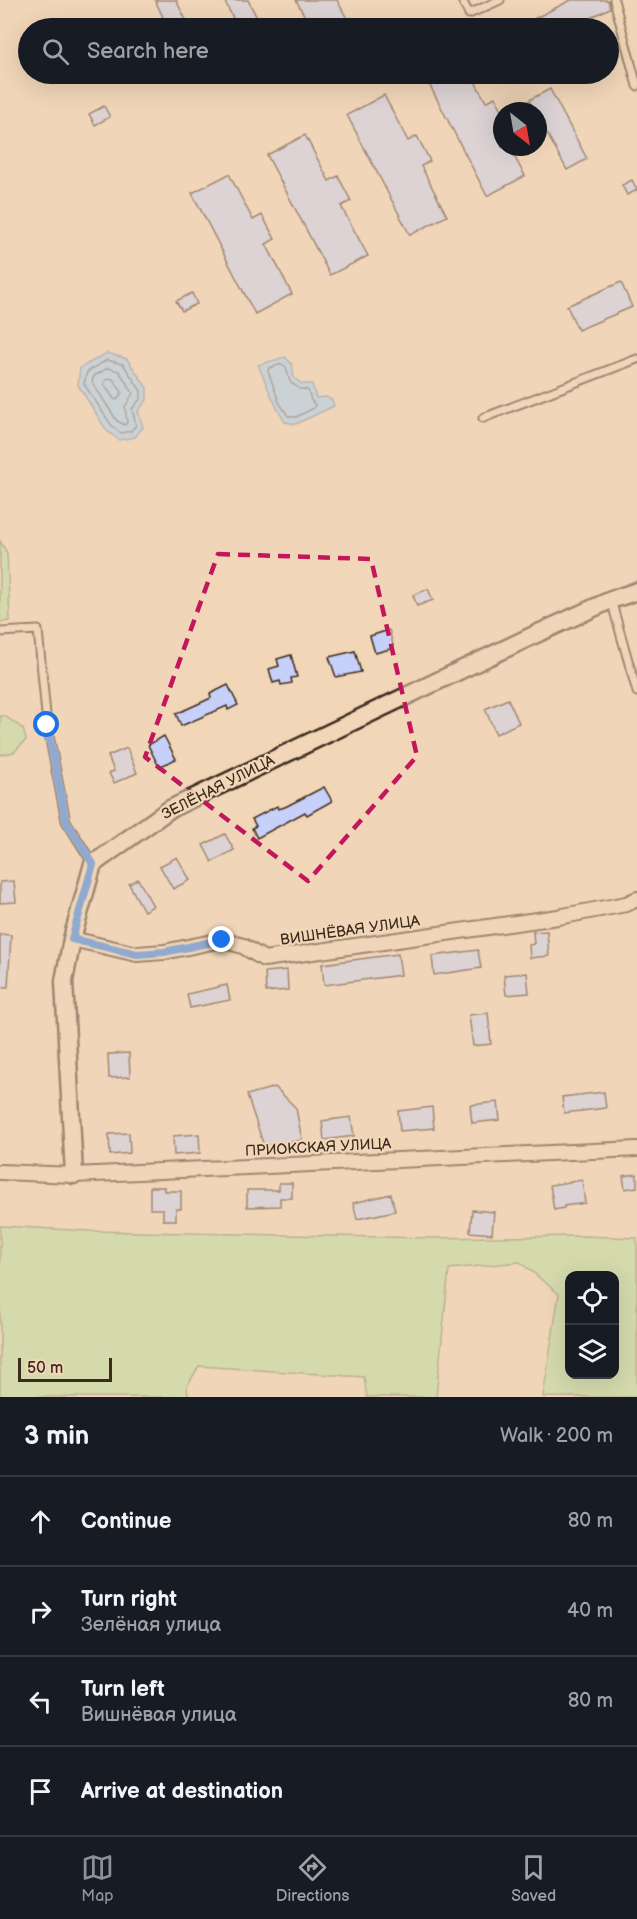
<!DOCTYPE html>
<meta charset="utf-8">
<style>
body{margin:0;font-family:"Balsamiq Sans",sans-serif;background:#242831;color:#f1f3f6}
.controls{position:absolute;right:18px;bottom:18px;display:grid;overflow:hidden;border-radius:12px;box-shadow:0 6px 24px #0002}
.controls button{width:54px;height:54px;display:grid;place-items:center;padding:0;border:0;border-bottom:2px solid #363941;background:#171b24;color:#f1f3f6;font:30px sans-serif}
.compass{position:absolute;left:493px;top:102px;width:54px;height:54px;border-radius:50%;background:#171b24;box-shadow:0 6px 24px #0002;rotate:149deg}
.scale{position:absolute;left:18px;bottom:15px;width:94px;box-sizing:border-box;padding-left:6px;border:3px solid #3b2a1e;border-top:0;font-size:16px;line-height:21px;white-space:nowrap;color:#3b2a1e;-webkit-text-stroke:4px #f1d6b8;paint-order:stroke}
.stop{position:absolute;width:18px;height:18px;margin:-14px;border:4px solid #1a73e8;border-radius:50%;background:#fff}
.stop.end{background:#1a73e8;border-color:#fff;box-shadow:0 2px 6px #0008}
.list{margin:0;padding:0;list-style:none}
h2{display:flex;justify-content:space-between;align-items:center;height:78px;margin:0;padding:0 24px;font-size:26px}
h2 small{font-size:20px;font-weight:400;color:#9ea1a6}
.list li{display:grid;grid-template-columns:39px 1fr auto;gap:18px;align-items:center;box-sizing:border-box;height:90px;padding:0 24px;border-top:2px solid #363941}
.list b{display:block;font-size:22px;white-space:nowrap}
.list p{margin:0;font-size:20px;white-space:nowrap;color:#9ea1a6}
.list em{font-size:20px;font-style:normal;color:#9ea1a6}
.icon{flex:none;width:33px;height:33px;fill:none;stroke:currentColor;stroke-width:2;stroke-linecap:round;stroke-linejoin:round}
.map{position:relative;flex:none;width:637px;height:1397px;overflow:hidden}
.search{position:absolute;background:#171b24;box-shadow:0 6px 24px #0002;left:18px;right:18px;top:18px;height:66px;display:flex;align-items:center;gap:15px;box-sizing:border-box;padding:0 21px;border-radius:33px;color:#9ea1a6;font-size:22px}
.sheet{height:438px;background:#171b24}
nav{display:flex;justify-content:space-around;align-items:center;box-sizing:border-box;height:84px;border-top:2px solid #363941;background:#171b24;font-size:16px;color:#9ea1a6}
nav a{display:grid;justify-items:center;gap:3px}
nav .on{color:#8c9099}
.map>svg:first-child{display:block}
</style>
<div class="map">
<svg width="637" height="1397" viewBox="0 0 637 1397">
<rect width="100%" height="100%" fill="#f1d6b8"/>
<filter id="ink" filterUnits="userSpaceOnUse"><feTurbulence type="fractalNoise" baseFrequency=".0167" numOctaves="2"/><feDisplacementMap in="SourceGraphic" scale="12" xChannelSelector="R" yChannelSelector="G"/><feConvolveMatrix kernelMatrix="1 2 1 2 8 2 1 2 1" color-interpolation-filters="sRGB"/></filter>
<g filter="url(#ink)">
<g fill="#b3e1a0" stroke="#77865f" stroke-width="1.5" fill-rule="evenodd">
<path d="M0,541L7,553L10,621L0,622Z"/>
<path d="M0,716H5L23,729L26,740L14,752L0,755Z"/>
<path d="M0,1226L89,1231L431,1238L583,1236L637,1238V1397H543L559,1294L520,1262L449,1269L436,1397H367L364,1377L199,1366L187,1386L188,1397H0ZM570,1276H614V1374H570Z"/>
</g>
<g fill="#9ecffb" stroke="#768da3" stroke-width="1.5">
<path d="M107,353L127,359L147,388V400L138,411L143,427L135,437L119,440L107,431L78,385L80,368Z"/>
<path d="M285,357L292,364L294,378L302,384H312L316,398L326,397L332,400L334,406L296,424L285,422C273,404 267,384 258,365Z"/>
</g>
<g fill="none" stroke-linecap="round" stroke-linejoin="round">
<g stroke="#636c76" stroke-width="1.5">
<path d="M107,360L123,364L141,391V398L132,409L136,425L131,431L121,433L112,426L84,384L87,372Z"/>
<path d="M282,364L286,367L290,382L300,389L308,390L311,400L315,405L314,408L296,417L288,416L279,402L268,371L269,368Z"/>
<path d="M108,368L119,371L133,393L125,407L127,422L125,425L117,421L92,382L94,376Z"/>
<path d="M110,378L113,379L122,392L117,400L114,399L104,384L105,381Z"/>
</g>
</g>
<g fill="#c6d0f8" stroke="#3b2a1e" stroke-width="1.5">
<path d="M155,0H176L190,28H168Z"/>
<path d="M224,0H248L262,28H238Z"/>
<path d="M296,0H337L352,28H311Z"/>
<path d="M571,0H608L610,8L570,28H516Z"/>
<path d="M424,74H471L486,102L495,97L502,110V147H509L525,176L487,196Z"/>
<path d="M550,89L587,159L567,170L538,117V111H535L529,100Z"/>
<path d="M384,95L408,141L417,136L430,161L421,166L447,216L410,235L347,115Z"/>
<path d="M104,106L110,117L95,125L89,114Z"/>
<path d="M305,135L329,181L338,176L351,201L341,206L368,256L330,275L267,155Z"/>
<path d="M229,174L253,220L262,215L275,239L266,244L292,294L255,314L192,193Z"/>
<path d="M632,180L637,190L627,195L622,185Z"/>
<path d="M621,282L632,307L578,330L567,306Z"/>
<path d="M192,293L197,304L182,311L176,301Z"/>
<path d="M428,589L433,600L417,606L413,595Z"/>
<path d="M389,630L394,648L375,653L370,636Z"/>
<path d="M355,651L361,672L336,677L329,657Z"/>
<path d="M291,655L297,677L291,678L292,683L281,685L280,681L273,683L269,669L279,666L277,659Z"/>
<path d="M228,685L238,705L228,710L227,706L181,726L176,714L211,698L210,694Z"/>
<path d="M508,699L519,723L496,734L485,709Z"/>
<path d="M164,736L176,759L159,767L148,745Z"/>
<path d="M127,748L137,773L114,783L109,773L114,771L108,756Z"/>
<path d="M324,787L332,801L307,815L305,812L257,838L252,828L256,826L252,819L277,806L278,809L285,807Z"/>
<path d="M225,834L234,850L212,862L203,845Z"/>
<path d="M177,857L190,880L173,889L160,866Z"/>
<path d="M138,879L153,906L144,911L129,884Z"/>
<path d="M14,881L16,902L0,903V882Z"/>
<path d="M547,931L549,956L530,958L529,945L534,944L533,932Z"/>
<path d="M0,934L11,935L8,987H0Z"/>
<path d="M478,950L481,968L434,975L432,956Z"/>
<path d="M398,954L401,975L324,985L322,964Z"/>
<path d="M287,970L288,990L266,992L265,972Z"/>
<path d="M527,973L529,993L506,995L504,975Z"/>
<path d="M227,985L230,1000L190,1008L187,994Z"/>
<path d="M488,1013L491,1044L473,1046L469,1015Z"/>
<path d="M129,1053L130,1077L109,1078L108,1054Z"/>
<path d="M275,1087L296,1108L302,1140L264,1146L247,1095Z"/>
<path d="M604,1092L606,1108L564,1113L562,1097Z"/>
<path d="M498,1102L500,1120L472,1123L470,1105Z"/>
<path d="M432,1107L434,1128L400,1131L398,1111Z"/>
<path d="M351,1117L354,1136L324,1140L322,1121Z"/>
<path d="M129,1133L130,1153L110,1155L109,1134Z"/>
<path d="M199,1134L200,1153L174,1155L173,1136Z"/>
<path d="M637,1174V1187L625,1189L623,1176Z"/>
<path d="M582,1180L585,1203L564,1206V1208L554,1210L550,1185Z"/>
<path d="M279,1183H292V1198H280V1206L247,1207V1190H279Z"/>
<path d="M150,1187H164V1191H181V1209H176V1220H163V1209H150Z"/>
<path d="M391,1194L395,1211L357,1219L353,1203Z"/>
<path d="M472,1210L494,1212L492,1234L470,1232Z"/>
</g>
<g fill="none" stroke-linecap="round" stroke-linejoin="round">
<g stroke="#3b2a1e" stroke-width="11">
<g id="service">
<path d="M462,0L469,14L500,0"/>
<path d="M614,0L637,86"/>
<path d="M483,418L637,359"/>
<path d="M611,600L637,692"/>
<path d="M0,632L38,630L47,725L66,821L93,864"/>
</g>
</g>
<g stroke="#3b2a1e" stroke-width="18">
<g id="minor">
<path d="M72,939L137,954L164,952L222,940L243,946L264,959L558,917L626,904L637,899"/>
<path d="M0,1172L74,1175L637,1149"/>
</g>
</g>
<g stroke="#3b2a1e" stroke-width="21">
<path id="tertiary" d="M74,1175L64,981L72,939L93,864L170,809L532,636L611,600L637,591"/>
</g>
<use href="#service" stroke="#f1d6b8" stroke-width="7"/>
<use href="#minor" stroke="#f1d6b8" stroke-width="14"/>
<use href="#tertiary" stroke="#f1d6b8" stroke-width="16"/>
</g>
</g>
<g fill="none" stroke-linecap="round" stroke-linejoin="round" filter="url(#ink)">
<path stroke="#1a73e8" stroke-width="8" d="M47,725L66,821L93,864L72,939L137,954L164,952L222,940"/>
</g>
<path d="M0 0H637V1397H0ZM218,554L371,559L417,756L308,881L145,757Z" fill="#f1d6b8" fill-opacity=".55" fill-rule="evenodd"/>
<path fill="none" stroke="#c2185b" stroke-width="4.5" stroke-dasharray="12 8" stroke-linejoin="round" d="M218,554L371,559L417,756L308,881L145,757Z"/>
<g text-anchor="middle" stroke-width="4.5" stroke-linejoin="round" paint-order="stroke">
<g font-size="15" fill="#3b2a1e" stroke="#f1d6b8">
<text transform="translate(218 787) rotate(-27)" y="5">ЗЕЛЁНАЯ УЛИЦА</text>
<text transform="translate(350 930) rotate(-8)" y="5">ВИШНЁВАЯ УЛИЦА</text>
<text transform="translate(318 1147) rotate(-3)" y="5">ПРИОКСКАЯ УЛИЦА</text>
</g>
</g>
</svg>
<div class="controls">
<button><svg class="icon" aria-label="locate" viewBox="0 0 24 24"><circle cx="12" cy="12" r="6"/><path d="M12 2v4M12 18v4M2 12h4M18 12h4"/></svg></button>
<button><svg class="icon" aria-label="layers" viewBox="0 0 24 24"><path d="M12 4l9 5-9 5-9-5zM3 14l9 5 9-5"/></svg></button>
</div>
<svg class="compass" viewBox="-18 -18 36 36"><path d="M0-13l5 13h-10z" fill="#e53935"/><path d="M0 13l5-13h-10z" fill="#9ea1a6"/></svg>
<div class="scale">50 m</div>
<div class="stop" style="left:47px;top:725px"></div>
<div class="stop end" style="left:222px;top:940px"></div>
<div class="search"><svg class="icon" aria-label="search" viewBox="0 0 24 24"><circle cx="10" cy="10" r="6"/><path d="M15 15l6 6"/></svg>Search here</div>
</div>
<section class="sheet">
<h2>3 min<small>Walk · 200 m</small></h2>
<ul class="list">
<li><svg class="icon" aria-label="ahead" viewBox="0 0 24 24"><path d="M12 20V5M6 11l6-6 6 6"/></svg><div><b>Continue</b></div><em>80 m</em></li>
<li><svg class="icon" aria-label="right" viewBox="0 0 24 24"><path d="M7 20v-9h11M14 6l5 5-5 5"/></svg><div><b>Turn right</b><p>Зелёная улица</p></div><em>40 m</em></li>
<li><svg class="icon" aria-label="left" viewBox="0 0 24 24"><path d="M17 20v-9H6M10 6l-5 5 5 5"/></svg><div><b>Turn left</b><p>Вишнёвая улица</p></div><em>80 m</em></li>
<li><svg class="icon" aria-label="arrive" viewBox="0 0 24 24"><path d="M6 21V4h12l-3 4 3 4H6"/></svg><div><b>Arrive at destination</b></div></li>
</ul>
</section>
<nav>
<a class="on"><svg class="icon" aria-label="map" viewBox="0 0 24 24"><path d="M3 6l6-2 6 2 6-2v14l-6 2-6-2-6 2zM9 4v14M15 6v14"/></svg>Map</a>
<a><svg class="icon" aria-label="directions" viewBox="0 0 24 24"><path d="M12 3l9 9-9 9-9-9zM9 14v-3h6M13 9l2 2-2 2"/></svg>Directions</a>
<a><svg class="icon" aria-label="saved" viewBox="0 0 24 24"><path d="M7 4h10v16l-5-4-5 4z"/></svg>Saved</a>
</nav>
